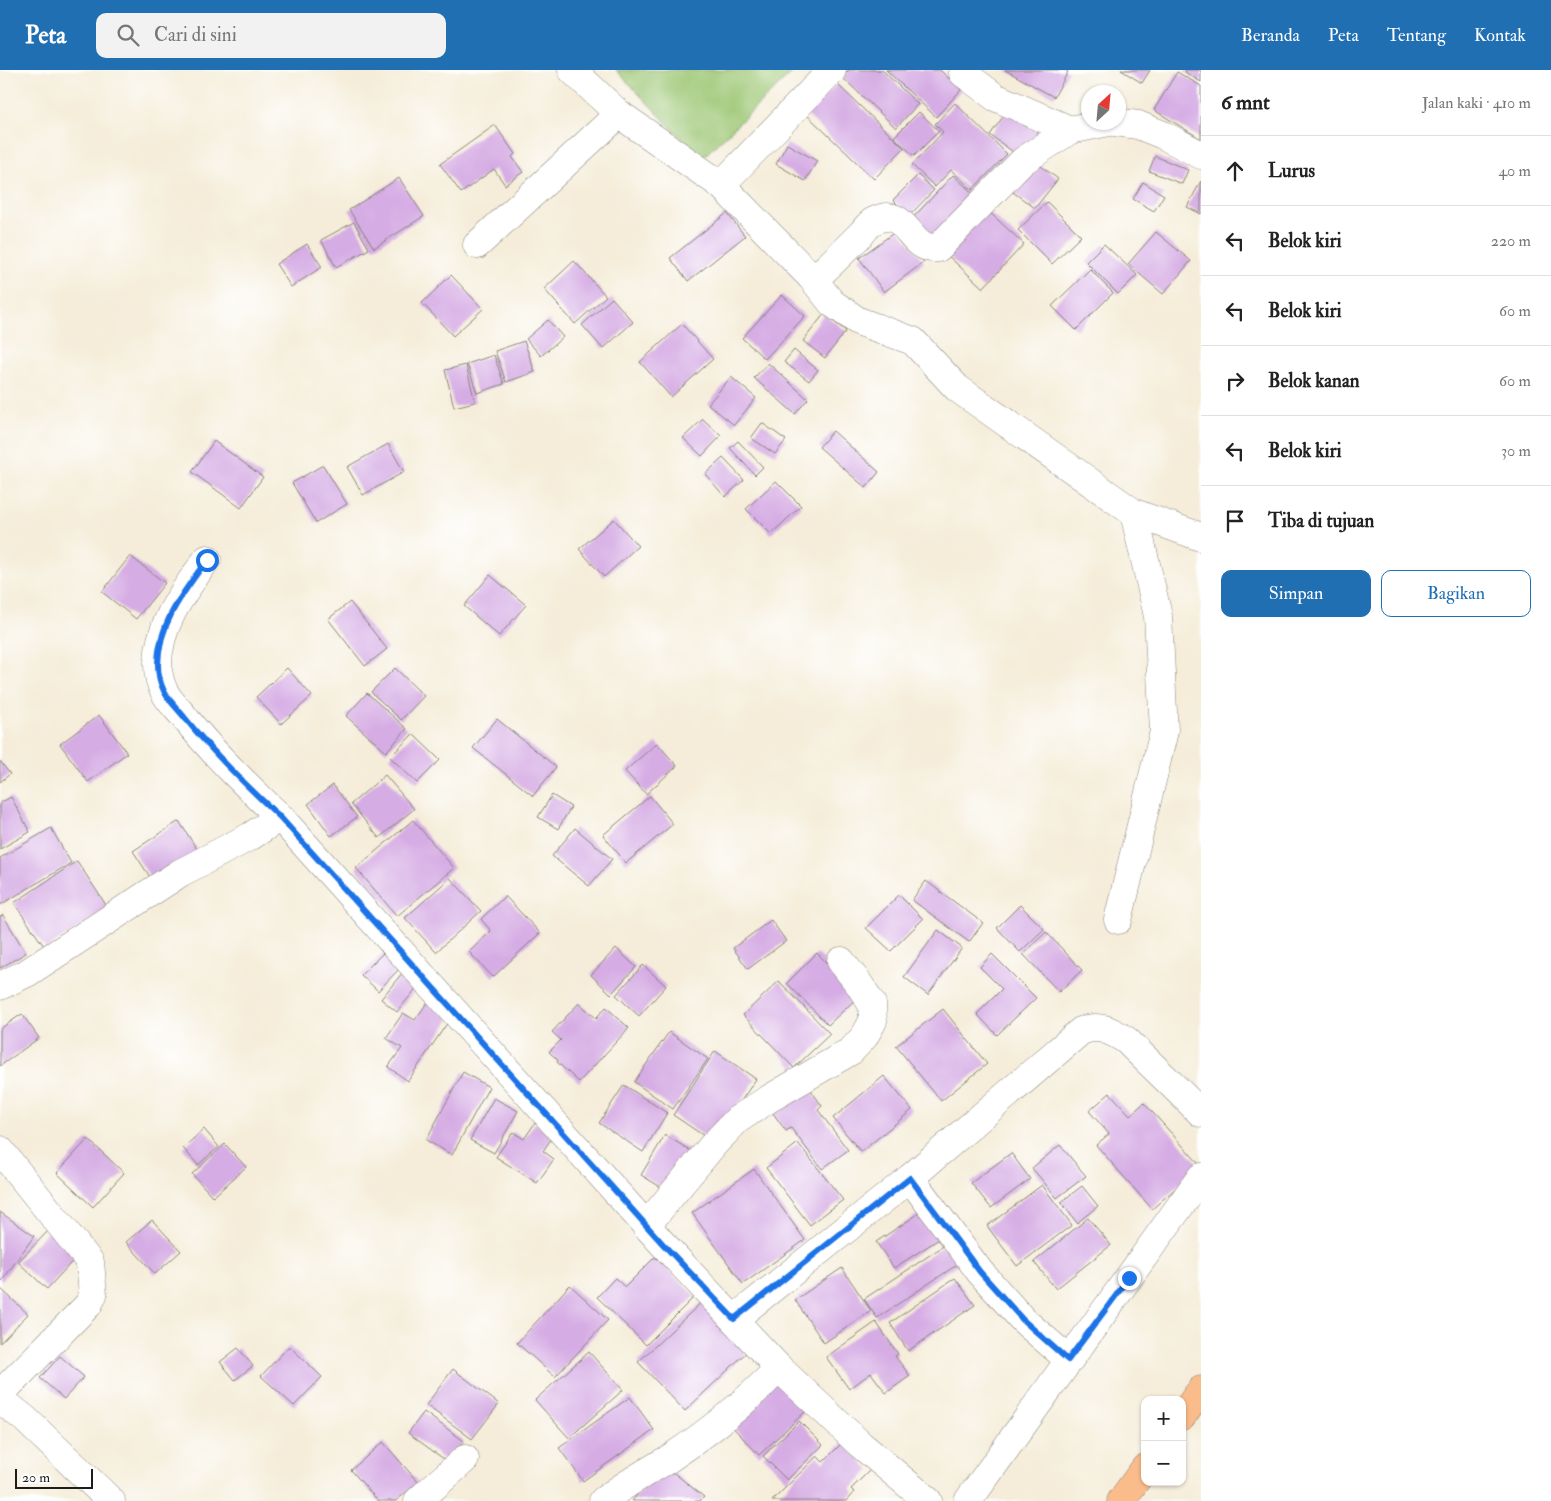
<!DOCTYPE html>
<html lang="id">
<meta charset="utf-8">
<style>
body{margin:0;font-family:"IM FELL Double Pica",serif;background:#f2f2f2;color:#222}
.controls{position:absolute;right:15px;bottom:15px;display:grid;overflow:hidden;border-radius:10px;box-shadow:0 1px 4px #0004}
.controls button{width:45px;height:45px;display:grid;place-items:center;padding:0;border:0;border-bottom:1px solid #e0e0e0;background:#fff;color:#222;font:25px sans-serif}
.compass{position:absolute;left:1081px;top:15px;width:45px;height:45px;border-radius:50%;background:#fff;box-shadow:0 1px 4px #0004;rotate:26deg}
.scale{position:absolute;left:15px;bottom:12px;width:78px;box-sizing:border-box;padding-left:5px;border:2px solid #1c1c1c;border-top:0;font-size:14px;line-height:18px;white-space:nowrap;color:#1c1c1c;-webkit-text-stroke:4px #fff;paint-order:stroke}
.stop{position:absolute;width:15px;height:15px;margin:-11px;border:4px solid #1a73e8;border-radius:50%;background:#fff}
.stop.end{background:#1a73e8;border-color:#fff;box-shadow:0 1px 5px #0008}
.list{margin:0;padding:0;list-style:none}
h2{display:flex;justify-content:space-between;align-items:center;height:65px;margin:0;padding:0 20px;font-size:21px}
h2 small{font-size:16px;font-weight:400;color:#767676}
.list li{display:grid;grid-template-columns:32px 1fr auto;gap:15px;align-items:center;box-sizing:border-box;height:70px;padding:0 20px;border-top:1px solid #e0e0e0}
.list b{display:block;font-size:19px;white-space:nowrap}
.list em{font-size:16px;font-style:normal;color:#767676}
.actions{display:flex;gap:10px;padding:15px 20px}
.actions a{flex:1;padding:11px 0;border:1px solid #1f6fb2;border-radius:10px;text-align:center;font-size:18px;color:#1f6fb2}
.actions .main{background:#1f6fb2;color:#fff}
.icon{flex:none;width:28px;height:28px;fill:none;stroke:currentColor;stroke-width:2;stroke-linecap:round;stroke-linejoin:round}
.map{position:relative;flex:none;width:1201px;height:1431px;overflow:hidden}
header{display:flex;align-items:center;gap:30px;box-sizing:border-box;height:70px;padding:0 25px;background:#1f6fb2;color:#fff}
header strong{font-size:24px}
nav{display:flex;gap:28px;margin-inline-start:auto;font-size:18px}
.search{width:350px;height:45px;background:#f2f2f2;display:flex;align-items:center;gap:12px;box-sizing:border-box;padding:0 18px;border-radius:10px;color:#767676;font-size:19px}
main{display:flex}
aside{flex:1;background:#fff}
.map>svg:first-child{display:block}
</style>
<header>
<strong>Peta</strong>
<div class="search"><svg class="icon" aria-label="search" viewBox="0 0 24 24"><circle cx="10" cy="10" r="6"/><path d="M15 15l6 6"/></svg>Cari di sini</div>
<nav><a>Beranda</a><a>Peta</a><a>Tentang</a><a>Kontak</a></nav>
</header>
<main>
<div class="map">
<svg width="1201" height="1431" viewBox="0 0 1201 1431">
<rect width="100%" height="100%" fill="#fff"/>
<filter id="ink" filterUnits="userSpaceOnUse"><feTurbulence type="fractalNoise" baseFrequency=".02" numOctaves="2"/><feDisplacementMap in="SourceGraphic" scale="10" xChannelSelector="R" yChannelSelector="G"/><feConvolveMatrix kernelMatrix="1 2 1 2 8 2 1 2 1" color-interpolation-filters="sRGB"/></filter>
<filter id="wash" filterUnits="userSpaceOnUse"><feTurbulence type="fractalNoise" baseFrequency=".0096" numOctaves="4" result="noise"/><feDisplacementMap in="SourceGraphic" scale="20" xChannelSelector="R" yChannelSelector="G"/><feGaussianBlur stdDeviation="1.12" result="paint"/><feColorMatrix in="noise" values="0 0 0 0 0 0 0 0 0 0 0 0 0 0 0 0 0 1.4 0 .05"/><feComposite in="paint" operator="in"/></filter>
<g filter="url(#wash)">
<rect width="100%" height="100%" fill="#f5edd9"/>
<path fill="#9bc672" stroke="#5c7147" d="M616,0H795L701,89Z"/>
<g id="blocks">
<g fill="#d5ace4">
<path d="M849,0H882L918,34L896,58L842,7Z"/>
<path d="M886,0H940L961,20L936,47Z"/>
<path d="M1005,0H1065L1068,2L1054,27Z"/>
<path d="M1121,0H1150L1142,13Z"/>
<path d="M1186,0H1201V12L1185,2Z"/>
<path d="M1177,2L1201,16V69L1154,40Z"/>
<path d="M837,14L904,78L874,109L807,45Z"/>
<path d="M955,33L1007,84L972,120L951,100L935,117L912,95L943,62L935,54Z"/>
<path d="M1010,37L1040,59L1020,87L990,65Z"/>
<path d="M919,42L939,61L914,86L894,67Z"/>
<path d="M495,55L515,84L512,87L523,102L505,115L494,99L461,123L440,94Z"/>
<path d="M787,74L817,91L805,111L776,94Z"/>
<path d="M1155,86L1188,100L1182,114L1149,101Z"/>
<path d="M1033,90L1058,109L1035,138L1010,120Z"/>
<path d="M918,105L934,120L909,146L893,130Z"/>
<path d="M953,105L980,130L935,176L910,151Z"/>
<path d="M399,108L424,146L374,178L349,140Z"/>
<path d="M1201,111V144L1187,137Z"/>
<path d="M1143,112L1164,125L1154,141L1133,129Z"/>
<path d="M1047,132L1081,166L1052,194L1018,160Z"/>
<path d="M986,139L1024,174L983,218L945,183Z"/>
<path d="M727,143L745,166L688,211L670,188Z"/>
<path d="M354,152L369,179L336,197L321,170Z"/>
<path d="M899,159L924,192L884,222L859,188Z"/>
<path d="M1156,162L1191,191L1163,224L1128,194Z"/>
<path d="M307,174L322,197L291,217L276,194Z"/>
<path d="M1104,174L1137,205L1118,224L1086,192Z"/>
<path d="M574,191L606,226L575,254L544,219Z"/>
<path d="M1090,199L1113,223L1076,260L1052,236Z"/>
<path d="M451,205L483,239L453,266L422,233Z"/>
<path d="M782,225L805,246L765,289L742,268Z"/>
<path d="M612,228L633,252L603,279L582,255Z"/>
<path d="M824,244L846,261L825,288L803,271Z"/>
<path d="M548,250L563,267L541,286L526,269Z"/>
<path d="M682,254L713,289L671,327L640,292Z"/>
<path d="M524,271L535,302L506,312L495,281Z"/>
<path d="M794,280L818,300L809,311L784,292Z"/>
<path d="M494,285L504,314L477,323L467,294Z"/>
<path d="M768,293L808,329L795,344L754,308Z"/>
<path d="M466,295L475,332L454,337L445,300Z"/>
<path d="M731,307L756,328L734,355L708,334Z"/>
<path d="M703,349L721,366L702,386L683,368Z"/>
<path d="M762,353L786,370L775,384L751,368Z"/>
<path d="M833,361L879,402L866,418L819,377Z"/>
<path d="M214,371L263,407L241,438L192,402Z"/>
<path d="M738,371L763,397L755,405L730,378Z"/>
<path d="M388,374L404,402L363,425L347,397Z"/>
<path d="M723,388L744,410L725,427L705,404Z"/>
<path d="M323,395L347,434L316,453L292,413Z"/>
<path d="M776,411L801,436L771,464L746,439Z"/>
<path d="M614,449L638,476L604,507L579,479Z"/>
<path d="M130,486L165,513L136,549L102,522Z"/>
<path d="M490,505L526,535L499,566L464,536Z"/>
<path d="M350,532L387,579L365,596L328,549Z"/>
<path d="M287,598L312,626L281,654L256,627Z"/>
<path d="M395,598L424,626L401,650L371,622Z"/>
<path d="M367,623L407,659L386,682L346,646Z"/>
<path d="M99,645L127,683L88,712L60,674Z"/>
<path d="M497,649L556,697L533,726L473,678Z"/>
<path d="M413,664L440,690L417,713L390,687Z"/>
<path d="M657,673L677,696L646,724L625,701Z"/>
<path d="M0,691L10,704L0,712Z"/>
<path d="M385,705L414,739L379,768L351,734Z"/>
<path d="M333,715L357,747L331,766L308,734Z"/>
<path d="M552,725L571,737L558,759L538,747Z"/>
<path d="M650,726L673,754L626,793L603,765Z"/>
<path d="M11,727L30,762L0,779V733Z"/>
<path d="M413,750L454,798L397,846L356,798Z"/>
<path d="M179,751L200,784L154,813L133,781Z"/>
<path d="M51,758L71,793L0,835V788Z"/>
<path d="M575,758L612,789L589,816L552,786Z"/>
<path d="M77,791L108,838L46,879L14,833Z"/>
<path d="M450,808L481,841L436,882L405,848Z"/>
<path d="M926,811L983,853L969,872L912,830Z"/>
<path d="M899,825L923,849L891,881L866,858Z"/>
<path d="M505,826L540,863L493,907L469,882L491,861L481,849Z"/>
<path d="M1020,835L1044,859L1020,882L997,858Z"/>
<path d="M3,845L26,883L0,898V847Z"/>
<path d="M771,850L786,871L748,899L733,878Z"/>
<path d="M938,860L962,878L928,925L904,907Z"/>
<path d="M1046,862L1082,900L1059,922L1023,884Z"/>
<path d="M616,878L636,897L611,924L591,905Z"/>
<path d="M384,882L401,897L378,921L361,905Z"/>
<path d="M817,883L859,926L828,955L787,913Z"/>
<path d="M992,884L1036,928L997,965L977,944L1002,919L980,897Z"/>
<path d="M643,895L666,916L639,946L616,925Z"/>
<path d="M403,902L419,915L397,942L381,929Z"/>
<path d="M779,911L830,964L794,998L743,945Z"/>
<path d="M427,933L450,949L408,1011L388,997L402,978L386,968L403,943L415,950Z"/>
<path d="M579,933L596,948L606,937L629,958L579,1012L557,992L558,990L549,982L561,970L552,962Z"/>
<path d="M943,939L987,994L941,1031L896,976Z"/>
<path d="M22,944L39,968L0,996V959Z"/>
<path d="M669,962L708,989L673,1039L634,1012Z"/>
<path d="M715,981L756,1009L713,1072L673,1045Z"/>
<path d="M463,1002L489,1017L452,1085L426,1070Z"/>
<path d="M884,1006L912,1040L861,1082L833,1048Z"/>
<path d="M806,1013L822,1036L818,1040L848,1080L822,1099L791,1058L786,1061L770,1039Z"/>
<path d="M624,1015L667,1043L643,1082L599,1053Z"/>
<path d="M1110,1023L1130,1045L1144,1033L1201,1096L1152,1139L1096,1075L1109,1064L1089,1041Z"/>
<path d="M494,1028L518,1041L494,1083L470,1070Z"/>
<path d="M535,1053L553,1066L543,1081L554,1089L537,1113L496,1087L513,1062L524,1069Z"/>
<path d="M204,1059L219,1077L198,1095L183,1078Z"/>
<path d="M665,1065L693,1082L669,1122L641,1105Z"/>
<path d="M88,1069L124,1103L93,1137L57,1103Z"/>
<path d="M798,1073L843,1130L810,1155L766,1098Z"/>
<path d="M225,1074L246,1097L213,1127L192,1104Z"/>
<path d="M1060,1075L1086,1106L1057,1128L1032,1098Z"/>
<path d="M1011,1083L1030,1109L991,1138L971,1113Z"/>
<path d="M754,1099L805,1170L743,1214L692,1143Z"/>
<path d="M1042,1115L1072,1155L1017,1196L987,1156Z"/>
<path d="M1082,1116L1098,1136L1077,1153L1061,1132Z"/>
<path d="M0,1142L34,1166L2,1211L0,1209Z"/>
<path d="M921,1142L939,1169L894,1198L876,1172Z"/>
<path d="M1088,1148L1111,1175L1056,1219L1034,1192Z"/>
<path d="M152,1150L181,1181L155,1204L126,1172Z"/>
<path d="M52,1157L80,1183L47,1219L18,1192Z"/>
<path d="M951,1171L964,1190L877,1248L864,1229Z"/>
<path d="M655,1187L695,1226L646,1275L597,1227L615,1208L625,1217Z"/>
<path d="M842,1198L871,1241L824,1273L795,1230Z"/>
<path d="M955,1208L975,1235L908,1281L890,1253Z"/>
<path d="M570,1215L608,1250L555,1307L517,1273Z"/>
<path d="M0,1218L28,1244L0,1273Z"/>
<path d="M705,1229L752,1277L685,1341L638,1292Z"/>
<path d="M876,1252L898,1284L895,1286L910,1306L886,1323L871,1303L849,1319L826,1287Z"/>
<path d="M289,1276L322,1307L294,1336L261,1306Z"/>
<path d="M238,1278L253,1296L235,1310L220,1292Z"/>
<path d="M589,1282L623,1320L569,1368L535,1330Z"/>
<path d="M60,1286L84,1307L64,1329L40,1308Z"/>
<path d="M453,1299L499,1334L472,1369L426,1335Z"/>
<path d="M773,1307L805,1342L759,1385L726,1350Z"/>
<path d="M630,1327L654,1360L583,1411L559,1378Z"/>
<path d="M424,1342L464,1371L448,1392L408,1363Z"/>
<path d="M799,1351L823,1375L787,1410L763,1386Z"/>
<path d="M383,1372L418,1412L396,1431H378L351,1400Z"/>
<path d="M843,1372L870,1400L851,1419L854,1422L846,1431H772L817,1386L823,1392Z"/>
<path d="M663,1394L704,1427L700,1431H632Z"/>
</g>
</g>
</g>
<g filter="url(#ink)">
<use href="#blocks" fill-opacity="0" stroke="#88847a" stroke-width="1"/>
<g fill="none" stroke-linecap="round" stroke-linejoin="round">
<g stroke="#88847a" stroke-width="29">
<g id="minor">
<path d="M572,0L619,44L721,115L812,208L832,233L858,251L913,271L957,318L1134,443L1201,467"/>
<path d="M963,3L995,27L1070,60"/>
<path d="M1115,52L1138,55L1163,65L1201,85"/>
<path d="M721,115L832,0"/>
<path d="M477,175L619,44"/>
<path d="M812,208L822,202C835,190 848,177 861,164C865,160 869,153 874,151C908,133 907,182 938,178L1023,91L1070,60L1109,52"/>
<path d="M207,489C184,521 158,554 158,595C158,603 160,613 164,621C168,630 178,639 185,648C214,684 246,715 280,747L662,1173L779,1298L861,1375L928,1431"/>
<path d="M1118,850L1164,661L1158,546L1134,443"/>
<path d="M0,916L27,903L180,803L251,766L280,747"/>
<path d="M0,1080L90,1192L93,1225L88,1235L0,1324"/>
<path d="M910,1108L980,1202L1023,1250L1069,1290"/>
<path d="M646,1156L714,1074L737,1050L767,1030L851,981L864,967L873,951L872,934L859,914L841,891"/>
<path d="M734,1249L910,1108L1081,961C1099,954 1110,960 1126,970L1201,1043"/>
<path d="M0,1329L25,1349L111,1431"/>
<path d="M418,1431L465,1389"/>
<path d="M603,1431C623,1415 645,1403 667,1390C707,1364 746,1332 779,1298"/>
<path d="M968,1431L1201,1107"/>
</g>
</g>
<g stroke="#88847a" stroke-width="29">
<g id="motorway">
<path d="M1182,1346L1201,1320"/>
<path d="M1121,1431L1145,1398"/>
</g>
</g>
<use href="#minor" stroke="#fff" stroke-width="28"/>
<use href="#motorway" stroke="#fabc8b" stroke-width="28"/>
</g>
</g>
<g fill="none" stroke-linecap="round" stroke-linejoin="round" filter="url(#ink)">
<path stroke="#1a73e8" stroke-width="6" d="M207,490C184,521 158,554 158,595C158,603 160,613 164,621C168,630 178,639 185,648C214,684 246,715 280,747L662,1173L734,1249L910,1108L980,1202L1023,1250L1068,1290L1129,1208"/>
</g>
</svg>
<div class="controls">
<button>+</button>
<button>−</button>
</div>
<svg class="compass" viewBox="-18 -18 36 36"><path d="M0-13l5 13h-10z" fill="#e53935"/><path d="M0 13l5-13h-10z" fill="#767676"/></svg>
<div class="scale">20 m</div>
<div class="stop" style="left:207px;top:490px"></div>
<div class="stop end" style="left:1129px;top:1208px"></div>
</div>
<aside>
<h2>6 mnt<small>Jalan kaki · 410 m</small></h2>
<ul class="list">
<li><svg class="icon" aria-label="ahead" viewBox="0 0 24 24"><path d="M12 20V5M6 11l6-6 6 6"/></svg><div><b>Lurus</b></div><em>40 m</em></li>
<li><svg class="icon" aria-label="left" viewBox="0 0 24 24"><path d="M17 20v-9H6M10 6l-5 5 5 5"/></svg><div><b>Belok kiri</b></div><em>220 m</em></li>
<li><svg class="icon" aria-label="left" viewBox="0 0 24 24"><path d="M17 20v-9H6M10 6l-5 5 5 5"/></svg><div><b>Belok kiri</b></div><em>60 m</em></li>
<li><svg class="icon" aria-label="right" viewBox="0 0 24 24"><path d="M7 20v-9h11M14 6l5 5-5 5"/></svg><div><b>Belok kanan</b></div><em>60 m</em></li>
<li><svg class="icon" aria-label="left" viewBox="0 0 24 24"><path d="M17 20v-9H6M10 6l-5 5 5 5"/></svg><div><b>Belok kiri</b></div><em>30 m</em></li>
<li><svg class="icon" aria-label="arrive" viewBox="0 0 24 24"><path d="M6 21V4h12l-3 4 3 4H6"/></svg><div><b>Tiba di tujuan</b></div></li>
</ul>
<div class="actions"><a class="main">Simpan</a><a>Bagikan</a></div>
</aside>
</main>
